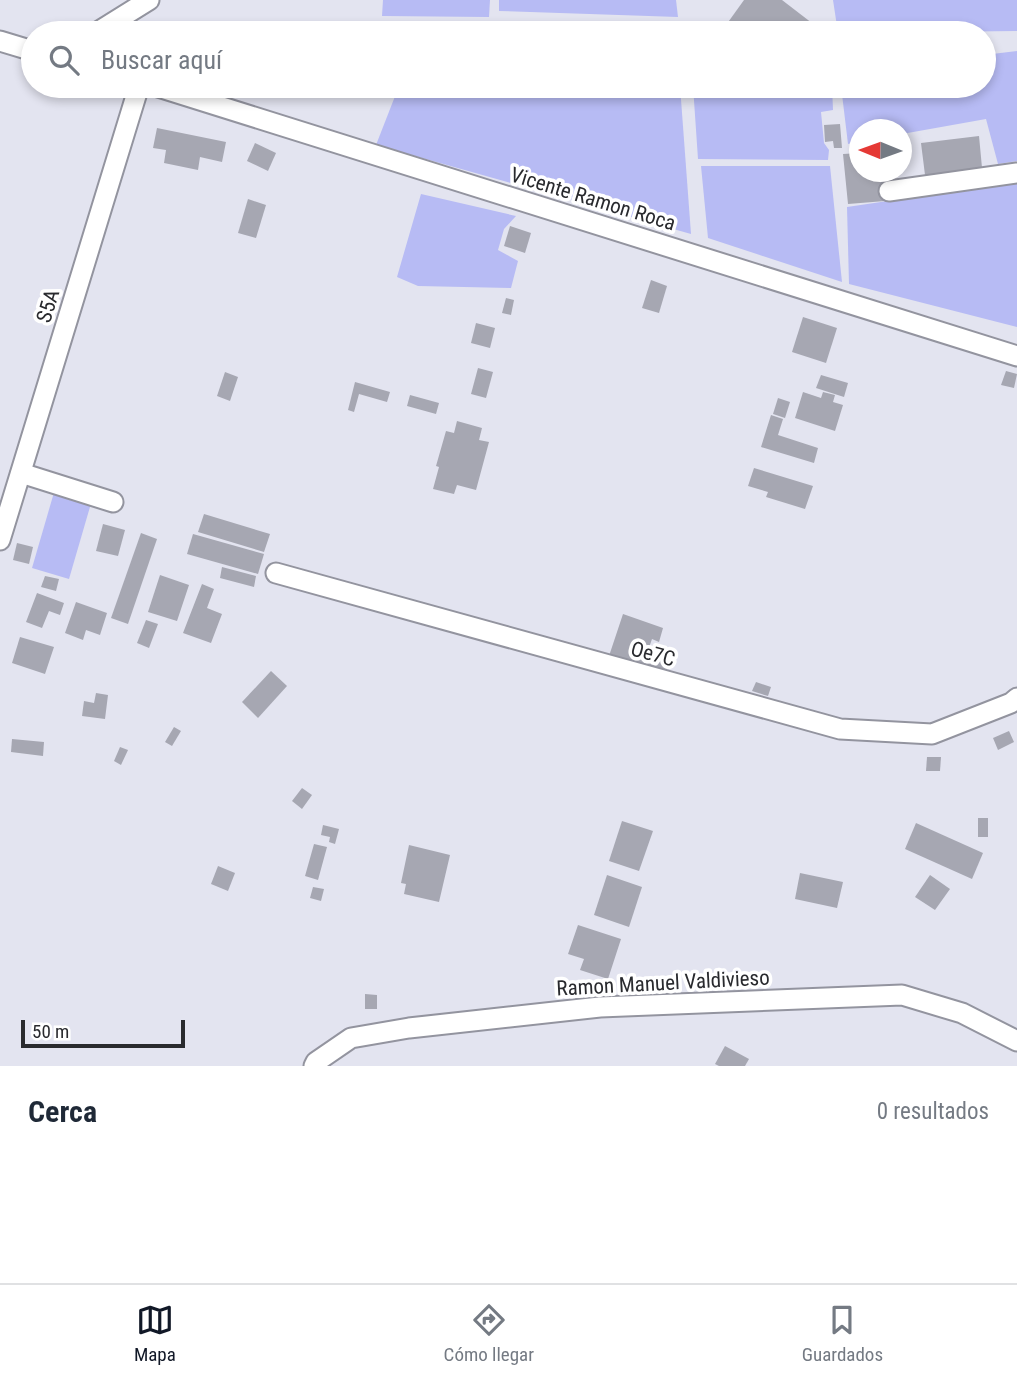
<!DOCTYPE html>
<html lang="es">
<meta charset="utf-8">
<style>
body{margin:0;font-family:"Roboto Condensed",sans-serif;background:#f2f2f3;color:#1f2937}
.compass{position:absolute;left:849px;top:119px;width:63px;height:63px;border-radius:50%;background:#fff;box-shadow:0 4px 10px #0003;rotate:271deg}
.scale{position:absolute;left:21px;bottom:18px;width:164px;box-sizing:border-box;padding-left:7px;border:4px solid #292a2e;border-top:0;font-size:19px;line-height:24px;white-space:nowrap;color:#292a2e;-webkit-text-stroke:5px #fff;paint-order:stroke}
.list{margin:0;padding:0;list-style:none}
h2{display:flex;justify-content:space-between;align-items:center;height:91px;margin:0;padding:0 28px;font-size:30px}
h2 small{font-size:23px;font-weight:400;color:#747a83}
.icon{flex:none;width:38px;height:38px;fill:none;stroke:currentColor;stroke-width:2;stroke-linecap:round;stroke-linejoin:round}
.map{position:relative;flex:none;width:1017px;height:1066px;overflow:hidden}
.search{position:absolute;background:#fff;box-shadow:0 4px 10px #0003;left:21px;right:21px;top:21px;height:77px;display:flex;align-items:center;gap:18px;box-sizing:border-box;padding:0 24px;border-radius:38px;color:#747a83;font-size:26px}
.sheet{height:217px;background:#fff}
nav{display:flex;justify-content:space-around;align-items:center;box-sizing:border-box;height:98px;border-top:2px solid #e0e1e3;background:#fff;font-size:19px;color:#747a83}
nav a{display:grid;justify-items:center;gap:4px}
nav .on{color:#111827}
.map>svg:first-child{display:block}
</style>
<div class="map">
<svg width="1017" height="1066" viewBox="0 0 1017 1066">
<rect width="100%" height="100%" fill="#e3e4f0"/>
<g fill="#b7bbf4">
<path d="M383,0H490L489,17L382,16Z"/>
<path d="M499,0H676L678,17L499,11Z"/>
<path d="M833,0H1017V31L838,33Z"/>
<path d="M423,24L676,29V33H420Z"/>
<path d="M1017,51V161L998,164L986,119L902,134V130H860L859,142L848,144L841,86H984V55Z"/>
<path d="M399,86H680L691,234L376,145Z"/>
<path d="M693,86H832L833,110L821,112L824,143L829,150L828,160L698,159Z"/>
<path d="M701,166H830L842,282L708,238Z"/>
<path d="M1017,182V327L849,284L847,207Z"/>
<path d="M421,194L516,216L504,229L498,250L518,261L511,288L418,286L397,277Z"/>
<path d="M55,489L92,500L69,579L32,568Z"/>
</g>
<g fill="#a6a7b2">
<path d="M744,0H782L821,30L818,33H722L721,32Z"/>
<path d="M840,124L842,148H834L833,141L825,142L824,125Z"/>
<path d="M157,128L226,142L222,162L200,157L198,170L164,163L166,150L153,148Z"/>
<path d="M979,136L982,168L925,175L921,143Z"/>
<path d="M255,143L276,153L268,171L247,161Z"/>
<path d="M860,153V172H882L885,201L848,204L843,154Z"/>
<path d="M248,199L266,205L256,238L238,233Z"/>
<path d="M510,226L531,233L525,253L504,246Z"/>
<path d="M651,280L667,286L659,313L642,308Z"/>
<path d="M506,298L514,300L511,315L502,313Z"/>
<path d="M803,317L837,328L826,363L792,352Z"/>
<path d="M476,323L495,328L490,348L471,343Z"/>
<path d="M478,368L493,372L486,398L471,394Z"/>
<path d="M1006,371L1017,374L1014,388L1001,385Z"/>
<path d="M225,372L238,377L230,401L217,396Z"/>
<path d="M821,375L848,383L844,397L816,388Z"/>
<path d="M355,382L390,392L387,402L359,394L354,412L348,410Z"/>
<path d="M803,392L821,398L823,392L835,395L833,402L843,405L835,431L795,418Z"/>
<path d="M410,395L439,403L436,414L407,406Z"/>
<path d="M778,398L790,402L785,418L773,414Z"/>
<path d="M771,415L783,419L778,435L818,448L814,463L761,447Z"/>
<path d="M457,421L482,428L479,440L489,442L476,490L457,485L454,494L433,489L439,467L436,466L446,431L454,433Z"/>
<path d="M754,468L813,486L805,509L766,497L768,492L748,486Z"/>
<path d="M204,514L270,534L264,552L198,532Z"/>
<path d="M103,524L125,530L118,556L96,551Z"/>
<path d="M141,533L157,539L128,624L111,618Z"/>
<path d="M193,534L264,554L258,574L187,554Z"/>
<path d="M17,543L33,547L29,564L13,560Z"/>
<path d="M222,567L256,576L254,587L220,578Z"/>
<path d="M160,575L189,585L177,621L148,612Z"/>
<path d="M45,576L59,579L56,591L41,587Z"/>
<path d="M202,584L214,589L207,608L222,614L211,643L183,633Z"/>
<path d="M37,593L64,603L60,615L49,611L42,628L26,622Z"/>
<path d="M76,602L107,613L100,635L86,630L83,640L65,633Z"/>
<path d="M623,614L663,628L659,642L652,639L642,668L609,656Z"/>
<path d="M146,620L158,624L149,648L137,643Z"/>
<path d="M20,637L54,647L45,674L12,663Z"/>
<path d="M650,651L671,659L665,674L644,666Z"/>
<path d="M271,671L287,686L258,718L242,702Z"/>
<path d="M756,682L771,687L768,696L752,691Z"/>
<path d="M96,693L108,695L105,719L82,716L84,701L94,703Z"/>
<path d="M174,727L181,731L172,746L165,742Z"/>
<path d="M1009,731L1014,742L998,750L993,738Z"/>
<path d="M12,739L44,742L43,756L11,752Z"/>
<path d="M120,747L128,750L121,765L114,761Z"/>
<path d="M927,757H941L940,771H926Z"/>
<path d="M302,788L312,795L302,809L292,801Z"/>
<rect x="978" y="818" width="10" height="19"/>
<path d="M622,821L653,831L639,871L609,861Z"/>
<path d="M916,823L983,853L972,879L905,849Z"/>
<path d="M323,825L339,829L335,844L329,842L330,837L321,835Z"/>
<path d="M314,844L327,847L318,880L305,876Z"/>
<path d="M409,845L450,855L439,902L404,894L406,884L401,883Z"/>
<path d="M218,866L235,873L228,891L211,884Z"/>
<path d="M800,873L843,882L837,908L795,899Z"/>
<path d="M607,875L642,887L629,927L594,915Z"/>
<path d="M930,875L950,889L935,910L915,897Z"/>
<path d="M313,887L324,889L321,901L310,898Z"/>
<path d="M578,925L621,939L608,979L580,970L584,959L568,954Z"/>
<path d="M365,994L377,995V1009H365Z"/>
<path d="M725,1046L749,1059L745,1066H719L715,1064Z"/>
</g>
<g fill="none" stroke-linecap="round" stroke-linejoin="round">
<g stroke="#93949f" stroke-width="23">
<g id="minor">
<path d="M96,33L149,0"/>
<path d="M0,41L33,51"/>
<path d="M155,86L1017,356"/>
<path d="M889,191L1017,173"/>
<path d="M21,473L113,502"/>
<path d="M0,540L139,86"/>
<path d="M276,573L840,729L932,734L1011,703L1017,698"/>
<path d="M314,1066L316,1062L351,1038L409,1028L600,1007L902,995L962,1013L1017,1041"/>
</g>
</g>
<use href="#minor" stroke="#fff" stroke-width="19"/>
</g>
<g text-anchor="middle" stroke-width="7" stroke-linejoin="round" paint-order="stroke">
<g font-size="21" fill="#292a2e" stroke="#fff">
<text transform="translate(593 199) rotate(17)" y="7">Vicente Ramon Roca</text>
<text transform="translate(48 306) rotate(-73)" y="7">S5A</text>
<text transform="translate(653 654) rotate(15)" y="7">Oe7C</text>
<text transform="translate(663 983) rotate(-3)" y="7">Ramon Manuel Valdivieso</text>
</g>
</g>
</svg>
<svg class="compass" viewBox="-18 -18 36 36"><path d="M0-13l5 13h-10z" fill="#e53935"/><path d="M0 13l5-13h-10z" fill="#747a83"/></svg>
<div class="scale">50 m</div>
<div class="search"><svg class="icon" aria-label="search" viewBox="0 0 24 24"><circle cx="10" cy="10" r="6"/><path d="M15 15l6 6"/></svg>Buscar aquí</div>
</div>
<section class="sheet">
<h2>Cerca<small>0 resultados</small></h2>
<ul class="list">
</ul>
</section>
<nav>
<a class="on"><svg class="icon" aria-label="map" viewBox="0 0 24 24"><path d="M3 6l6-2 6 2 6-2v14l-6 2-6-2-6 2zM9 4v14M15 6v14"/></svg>Mapa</a>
<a><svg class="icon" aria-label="directions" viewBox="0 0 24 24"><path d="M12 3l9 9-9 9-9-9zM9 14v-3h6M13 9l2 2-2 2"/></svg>Cómo llegar</a>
<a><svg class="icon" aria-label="saved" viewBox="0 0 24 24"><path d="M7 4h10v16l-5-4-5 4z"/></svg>Guardados</a>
</nav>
